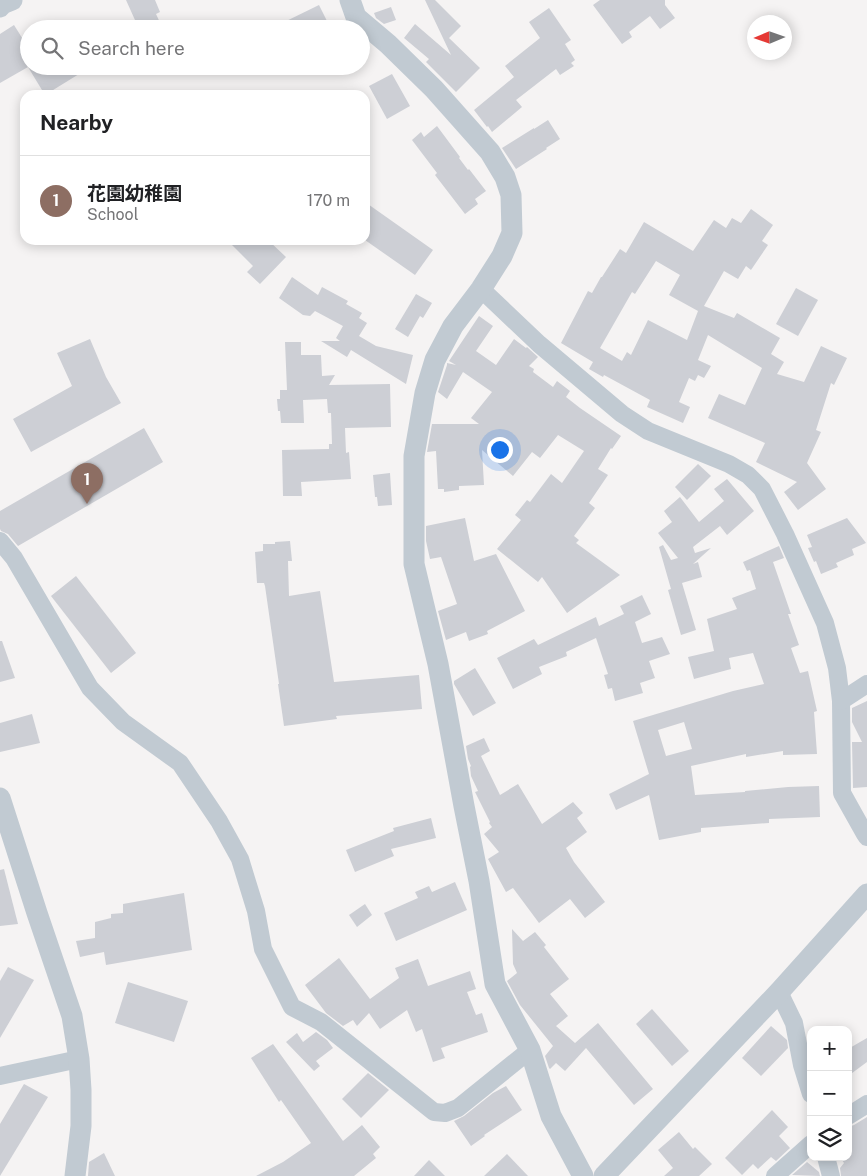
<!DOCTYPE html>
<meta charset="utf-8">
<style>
body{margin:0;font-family:"Public Sans","Noto Sans JP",sans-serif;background:#f2f2f2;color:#202124}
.controls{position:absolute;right:15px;bottom:15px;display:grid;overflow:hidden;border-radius:10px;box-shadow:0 2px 12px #0003}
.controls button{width:45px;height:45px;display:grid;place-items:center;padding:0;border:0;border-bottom:1px solid #e0e0e0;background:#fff;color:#202124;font:25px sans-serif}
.compass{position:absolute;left:747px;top:15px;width:45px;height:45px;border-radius:50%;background:#fff;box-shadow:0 2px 12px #0003;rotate:268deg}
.you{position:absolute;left:499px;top:449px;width:18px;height:18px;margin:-12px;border:4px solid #fff;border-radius:50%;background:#1a73e8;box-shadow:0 0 0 8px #1a73e833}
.badge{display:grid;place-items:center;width:32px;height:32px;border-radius:50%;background:#db2777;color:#fff;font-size:16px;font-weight:700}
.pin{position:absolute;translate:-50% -41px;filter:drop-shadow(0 1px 2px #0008)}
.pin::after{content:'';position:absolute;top:26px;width:18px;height:15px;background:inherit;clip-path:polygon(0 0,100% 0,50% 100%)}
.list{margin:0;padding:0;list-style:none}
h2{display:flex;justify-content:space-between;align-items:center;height:65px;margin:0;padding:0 20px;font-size:21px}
h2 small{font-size:16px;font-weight:400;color:#757577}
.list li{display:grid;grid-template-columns:32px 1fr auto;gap:15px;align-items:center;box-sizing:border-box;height:90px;padding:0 20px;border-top:1px solid #e0e0e0}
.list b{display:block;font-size:19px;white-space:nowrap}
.list p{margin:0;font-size:16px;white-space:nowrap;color:#757577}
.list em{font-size:16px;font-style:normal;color:#757577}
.icon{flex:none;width:28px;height:28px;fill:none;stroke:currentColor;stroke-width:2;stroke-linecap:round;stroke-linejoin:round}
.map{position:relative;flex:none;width:867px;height:1176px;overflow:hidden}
.search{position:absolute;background:#fff;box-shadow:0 2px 12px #0003;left:20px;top:20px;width:350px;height:55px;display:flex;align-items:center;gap:12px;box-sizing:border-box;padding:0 18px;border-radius:28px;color:#757577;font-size:19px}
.panel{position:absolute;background:#fff;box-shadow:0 2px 12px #0003;left:20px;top:90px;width:350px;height:155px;border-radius:15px}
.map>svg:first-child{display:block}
</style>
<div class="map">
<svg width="867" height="1176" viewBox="0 0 867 1176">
<rect width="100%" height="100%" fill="#f5f3f3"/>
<g fill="#cdcfd5" fill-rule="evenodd">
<path d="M126,0H155L160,12L156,14L163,29H139Z"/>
<path d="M425,0H435L461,26L449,38L480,68L456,92L426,62L429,59L404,38L415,24L451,55Z"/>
<path d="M600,0H665V5L675,18L660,29L650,16L629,32L632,37L622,44L593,5Z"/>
<path d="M319,5L331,29H270Z"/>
<path d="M391,7L396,20L384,24L376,18L374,13Z"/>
<path d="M549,8L571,40L565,44L575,60L571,63L574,66L560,75L556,69L516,100L522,107L492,132L488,126L487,127L474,110L514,77L505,66L540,38L529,22Z"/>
<path d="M14,25L29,49V66H92L45,95L28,67L0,83V34Z"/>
<path d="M392,74L410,106L387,119L369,86Z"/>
<path d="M548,120L560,139L546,148L547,149L516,169L502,148L534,128V129Z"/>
<path d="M437,126L460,157L459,158L468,170L469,169L486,191L475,199L478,204L465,214L435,175L437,173L412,140L421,132L424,137Z"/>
<path d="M365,202L433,250L415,275L365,240Z"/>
<path d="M751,209L773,225L762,241L768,245L751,270L746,266L738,279L724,271L704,306L734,318L737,313L780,338L771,354L784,362L777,374L804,382L821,346L847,358L834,385L831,383L816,430L821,432L807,463L826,489L798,510L784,492L797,482L756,462L765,443L708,418L719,394L745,405L762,368L708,335L698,360L711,366L704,378L698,375L695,381L689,378L679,402L690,407L683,423L647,407L650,400L604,375L603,377L589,369L593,362L561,343L588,291L592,293L601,277H602L620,249L626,253L644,222L693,251L714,220L726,228L732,218L741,223ZM656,261L680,275L669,295L698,311L687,340L648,320L631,355L627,352L622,361L600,348L632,292L635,294Z"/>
<path d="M227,240H268L286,257L260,284L247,272L253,266Z"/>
<path d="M292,277L318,295L322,287L348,301L346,304L362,313L359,318L367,323L359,336L376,346L413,355L406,384L351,350L347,357L321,341H340L336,338L343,326L315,311L310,316L303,315L279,298Z"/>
<path d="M796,288L818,300L798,336L776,324Z"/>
<path d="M416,294L432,303L423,318L420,316L408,337L395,329Z"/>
<path d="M479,316L493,326L476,351L496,365L514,339L526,348L527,347L538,357L529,366L534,369L533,372L553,387L557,381L570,391L566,397L580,408L621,436L612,449L611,448L598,469L608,475L589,503L595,508L574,536L579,540L576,543L620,575L567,613L542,577L538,582L497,549L521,520L515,515L527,500L530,502L551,474L562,483L584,451L558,435L540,458L532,452L513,476L482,450L484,485L459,486V490L444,492V489H438L436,451L427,452L432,424H479L471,418L492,392L463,372L447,399L438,392L447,365V363L456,365L449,361Z"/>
<path d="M90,339L106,377L121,403L31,452L13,419L72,386L57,353Z"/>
<path d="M285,342H301V355H321L322,376L335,375L329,385L390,384L391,427L345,428L346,453L349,452L351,479L301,482L302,496H283L282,450L329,449V444H332L331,413H328L327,399L303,400L304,423H281L280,411H278L277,399H280V390H287Z"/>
<path d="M144,428L163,462L18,546L8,534L1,531L0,529V511Z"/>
<path d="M698,464L711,476L687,500L675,487Z"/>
<path d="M390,473L392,505L378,506L377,497H375L373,475Z"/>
<path d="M727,479L754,511L727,535L720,526L693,547L695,553L711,548L693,564L698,562L702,577L682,583L696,630L681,635L668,590L671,589L659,547L663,545L671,560L678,558L658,533L672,522L664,511L680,497L699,522L724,501L714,489Z"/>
<path d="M465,518L474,561L496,554L525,611L487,631L488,634L469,641L466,632L446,640L438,611L457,604L441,557L430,559L426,541V526Z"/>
<path d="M847,518L866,543L852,549L854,555L836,563L838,567L821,574L816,561L814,562L808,548L812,547L807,535Z"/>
<path d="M290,541L292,561H288L289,596L320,591L334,682L419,675L422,709L336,716L337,719L284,726L278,684H279L265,586L264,583H257L255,552L263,551V544H275V542Z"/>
<path d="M779,546L784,558L773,562L791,614H788L799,645L791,648L800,673L808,671L817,711L814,712L817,754L783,755V751L746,757V754L691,766L695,795L745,792V791L788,787L819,786L820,817L769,819V823L701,828V832L659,840L649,795L616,810L609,794L649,774L633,721L733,691L764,684L753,653L729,658L731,669L694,679L688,657L714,651L707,619L737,609L732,598L756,589L750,570L747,571L743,562ZM684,722L692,749L666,756L658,730Z"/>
<path d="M76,576L136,653L111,673L51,596Z"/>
<path d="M642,595L651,614L635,622L642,643L662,637L670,654L649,661L655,678L640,683L643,693L615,701L612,688L608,689L604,675L608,674L596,638L566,652L567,656L539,667L542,674L513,689L497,658L534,639L538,645L596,617L599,626L624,614L620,606Z"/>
<path d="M0,641H2L15,678L0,682Z"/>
<path d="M475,668L496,703L473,716L454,684V681Z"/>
<path d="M867,701V787L853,788L852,742H862L852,722V708Z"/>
<path d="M32,714L40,743L0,752V723Z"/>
<path d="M484,738L490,751L481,756L500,795L518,784L542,824L573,802L583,813L577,818L587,832L566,848L574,862L605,902L585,918L570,899L539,923L513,888L506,892L488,859L499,852L484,834L492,827L489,823L490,822L475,792L478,791L471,776L470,767L471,766L468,759L466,746Z"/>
<path d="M431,818L436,838L391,849L394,856L355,872L346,850L394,831L393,828Z"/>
<path d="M4,869L18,924L0,926V870Z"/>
<path d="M455,882L467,910L396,941L384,913L418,898L415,892L429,886L432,892Z"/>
<path d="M184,893L192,950L106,965L104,952L80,957L76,941L95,938V922L111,918V914L123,913V904Z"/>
<path d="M365,904L372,915L357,927L349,915Z"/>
<path d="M512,929L523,941L535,932L546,945L544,947L569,979L550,994L568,1016L556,1026L575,1043L598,1023L653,1089L634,1105L586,1048L565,1071L556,1063L550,1069L549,1068L545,1056L553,1046L520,1005L507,981L517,973L513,964Z"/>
<path d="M339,958L370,999L399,978L395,968L418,959L428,986L470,971L476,989L467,992L476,1015L482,1013L488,1032L441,1048L445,1058L433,1062L422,1029L416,1032L407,1010L380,1029L369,1013L357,1026L353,1020L343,1026L326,1013L305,985Z"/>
<path d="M8,967L34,980L0,1038V981Z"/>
<path d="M128,982L188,1001L174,1042L115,1023Z"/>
<path d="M652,1009L689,1051L672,1066L636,1024Z"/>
<path d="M771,1026L787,1040L788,1048L761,1076L742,1058Z"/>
<path d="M316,1032L327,1040L333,1048L316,1061L320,1066L314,1071L286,1042L297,1033L303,1042Z"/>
<path d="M867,1038V1062L848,1076V1049Z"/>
<path d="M273,1044L343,1141L362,1125L380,1147L373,1154L376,1158L354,1176H256L283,1162L311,1143L281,1100L279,1102L251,1058Z"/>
<path d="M368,1073L389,1090L361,1118L342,1099Z"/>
<path d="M24,1084L48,1097L0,1176V1124Z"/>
<path d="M506,1086L522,1110L484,1135L485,1136L471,1146L454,1121L464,1116L493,1093Z"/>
<path d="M772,1110L788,1127L779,1136L790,1148L776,1161L771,1157L758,1169L753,1164L742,1175L725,1158Z"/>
<path d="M867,1117V1176H841L840,1168L844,1163L840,1157H848V1127L854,1125Z"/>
<path d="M679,1132L693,1149L695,1147L712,1164L699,1176H664L673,1168L658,1150Z"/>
<path d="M104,1153L115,1176H88L89,1162Z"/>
<path d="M507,1154L528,1176H484Z"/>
<path d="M429,1160L445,1176H414Z"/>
<path d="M807,1162L819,1172L820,1176L792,1175Z"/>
</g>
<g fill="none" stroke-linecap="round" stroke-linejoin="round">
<g stroke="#c1cad2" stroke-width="18">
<path d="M481,289L539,344L622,414L648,431L729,464L748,475L762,489L785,534L825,623L837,668L841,701L842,793L865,834L867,837"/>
<path d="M0,541L14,558L90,688L123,722L180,763L219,821L240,859L256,911L263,949L292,1007L321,1022L434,1112L445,1113L458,1108L530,1050"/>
<path d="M841,701L867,684"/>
<path d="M779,992L794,1023L802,1065L811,1094"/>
<path d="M0,1076L79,1059"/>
<path d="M848,1116L867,1104"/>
<path d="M826,1157L831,1176"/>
<path d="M775,1176L811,1144"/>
</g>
<g stroke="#c1cad2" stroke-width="21">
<path d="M350,0L356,17L388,44L434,89L490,152L505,177L511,195L512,233L502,256L481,289L453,326L435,360L425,393L414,456V564L438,664L464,806L479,881L495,984L530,1050L551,1116L583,1176"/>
<path d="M0,7L2,4L12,0"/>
<path d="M0,798L37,913L72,1016L79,1059L81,1090V1126L75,1176"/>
<path d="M604,1176L779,992L867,894"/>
</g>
</g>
</svg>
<div class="controls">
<button>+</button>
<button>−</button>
<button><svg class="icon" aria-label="layers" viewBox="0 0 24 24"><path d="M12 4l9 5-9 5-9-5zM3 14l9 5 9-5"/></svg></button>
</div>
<svg class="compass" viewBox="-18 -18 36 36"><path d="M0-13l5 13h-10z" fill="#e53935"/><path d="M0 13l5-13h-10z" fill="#757577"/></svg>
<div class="you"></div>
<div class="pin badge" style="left:87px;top:504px;background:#8d6e63">1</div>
<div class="search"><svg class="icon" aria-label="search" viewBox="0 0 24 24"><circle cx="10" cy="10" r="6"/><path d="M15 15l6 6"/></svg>Search here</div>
<section class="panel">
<h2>Nearby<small></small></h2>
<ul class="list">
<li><span class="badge" style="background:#8d6e63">1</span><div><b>花園幼稚園</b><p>School</p></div><em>170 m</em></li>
</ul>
</section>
</div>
